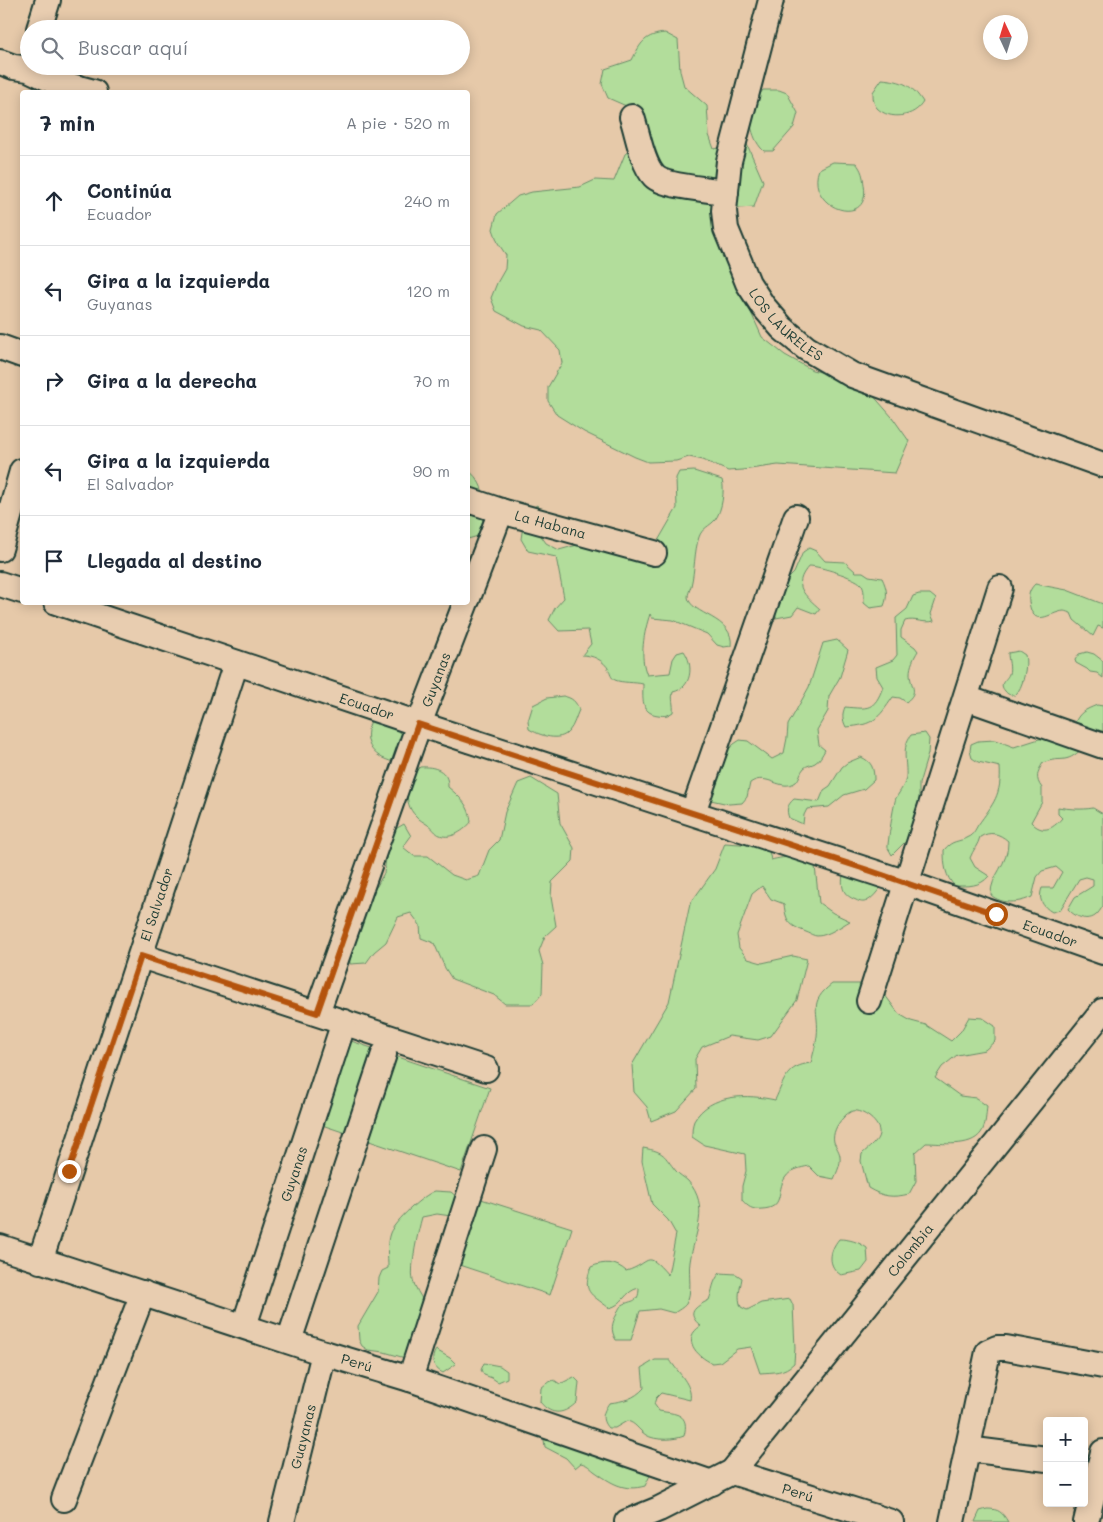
<!DOCTYPE html>
<html lang="es">
<meta charset="utf-8">
<style>
body{margin:0;font-family:Mali,sans-serif;background:#f2f2f3;color:#1f2937}
.controls{position:absolute;right:15px;bottom:15px;display:grid;overflow:hidden;border-radius:5px;box-shadow:0 2px 12px #0003}
.controls button{width:45px;height:45px;display:grid;place-items:center;padding:0;border:0;border-bottom:1px solid #e0e1e3;background:#fff;color:#1f2937;font:25px sans-serif}
.compass{position:absolute;left:983px;top:15px;width:45px;height:45px;border-radius:50%;background:#fff;box-shadow:0 2px 12px #0003;rotate:356deg}
.stop{position:absolute;width:15px;height:15px;margin:-11px;border:4px solid #b45309;border-radius:50%;background:#fff}
.stop.end{background:#b45309;border-color:#fff;box-shadow:0 1px 5px #0008}
.list{margin:0;padding:0;list-style:none}
h2{display:flex;justify-content:space-between;align-items:center;height:65px;margin:0;padding:0 20px;font-size:21px}
h2 small{font-size:16px;font-weight:400;color:#747a83}
.list li{display:grid;grid-template-columns:32px 1fr auto;gap:15px;align-items:center;box-sizing:border-box;height:90px;padding:0 20px;border-top:1px solid #e0e1e3}
.list b{display:block;font-size:19px;white-space:nowrap}
.list p{margin:0;font-size:16px;white-space:nowrap;color:#747a83}
.list em{font-size:16px;font-style:normal;color:#747a83}
.icon{flex:none;width:28px;height:28px;fill:none;stroke:currentColor;stroke-width:2;stroke-linecap:round;stroke-linejoin:round}
.map{position:relative;flex:none;width:1103px;height:1522px;overflow:hidden}
.search{position:absolute;background:#fff;box-shadow:0 2px 12px #0003;left:20px;top:20px;width:450px;height:55px;display:flex;align-items:center;gap:12px;box-sizing:border-box;padding:0 18px;border-radius:28px;color:#747a83;font-size:19px}
.panel{position:absolute;background:#fff;box-shadow:0 2px 12px #0003;left:20px;top:90px;width:450px;height:515px;border-radius:5px}
.map>svg:first-child{display:block}
</style>
<div class="map">
<svg width="1103" height="1522" viewBox="0 0 1103 1522">
<rect width="100%" height="100%" fill="#e6c9a9"/>
<filter id="ink" filterUnits="userSpaceOnUse"><feTurbulence type="fractalNoise" baseFrequency=".02" numOctaves="2"/><feDisplacementMap in="SourceGraphic" scale="10" xChannelSelector="R" yChannelSelector="G"/><feConvolveMatrix kernelMatrix="1 2 1 2 8 2 1 2 1" color-interpolation-filters="sRGB"/></filter>
<g filter="url(#ink)">
<g fill="#b2dd9b" stroke="#688d68">
<path d="M665,33L678,40L680,71L684,86L707,106L709,135L714,149L746,142L763,181L754,207L739,208L713,224L728,250L749,308L762,337L785,355L812,370L845,378L871,393L892,417L909,441L895,473L778,465L743,470L728,471L703,460L689,457L676,461L648,462L635,457L584,432L557,415L548,401V387L562,363L560,350L541,330L524,326L496,311L491,298L497,283L505,269L506,255L498,243L493,229L497,214L518,196L532,192L580,187L595,180L614,181L625,154L638,144L633,109L608,98L602,84L605,69L632,60C641,42 645,35 665,33Z"/>
<path d="M882,79C903,81 912,85 923,102C915,117 890,121 877,108C873,103 873,97 873,92Z"/>
<path d="M763,90H779L787,93L798,113L794,127L773,151H764C753,142 746,117 753,103C756,99 760,94 763,90Z"/>
<path d="M833,162L856,163C862,170 863,176 864,185C872,230 804,209 819,169Z"/>
<path d="M468,470C489,486 487,513 478,536L468,539Z"/>
<path d="M694,471L722,480C725,490 722,511 715,520C710,526 702,528 699,537C694,552 695,570 691,586C690,589 688,594 688,597C690,615 735,617 731,646L724,647L717,645L707,634L673,620L652,618L650,614C644,632 639,657 647,675L670,673L673,659L677,653L684,651C694,665 692,688 673,692C671,699 674,704 673,712C667,716 665,716 658,715C640,713 643,697 643,684C635,682 622,683 615,680C611,678 610,673 609,670C604,660 592,655 582,655L591,644L588,630L559,631L549,620L555,608L564,598L556,557L528,551L521,539L525,512L537,505L544,517L537,530L546,543L559,550L588,542L655,546L677,508L676,478L679,472Z"/>
<path d="M809,548L816,551L825,561L845,562L856,572H863L869,576L882,578C887,588 888,596 884,606L870,608L864,603C864,597 865,589 861,584C855,577 819,566 809,566C791,586 805,595 820,609L816,614L798,607L792,615L776,618L775,603L784,583L794,573L803,552Z"/>
<path d="M1035,584L1067,590L1103,604V628L1098,626L1093,636L1074,620L1071,613C1070,613 1065,611 1064,611C1050,612 1033,630 1029,602C1028,594 1030,589 1035,584Z"/>
<path d="M919,594H930L936,599L931,614L934,621C924,624 915,618 905,621L901,630V637L915,647L918,651C914,657 910,666 910,673C910,687 920,691 906,702L900,698L893,697C878,719 874,725 846,727C842,719 842,714 845,707C868,709 874,711 883,687L877,677L876,667L893,660L897,655L896,618L907,609L913,596Z"/>
<path d="M837,640L848,650L840,677L829,696L828,711L817,730L819,745L825,750C822,755 820,760 815,763C812,765 807,765 804,768C800,772 800,778 796,782C781,793 767,771 750,783L747,797L742,803L729,804L706,799L711,765L734,744L740,740L748,741L772,759L784,753L787,738L788,725L809,687L823,643Z"/>
<path d="M1019,651L1025,655C1028,664 1023,689 1015,695C1010,695 1008,695 1005,691C998,683 1006,681 1009,674C1011,667 1008,660 1008,653Z"/>
<path d="M1087,652L1094,654L1103,661V678L1097,673L1090,672L1087,669L1076,663L1075,660L1079,654Z"/>
<path d="M563,696C572,698 576,701 579,710C576,716 574,726 569,731C560,743 539,735 529,729L528,721L533,705L547,698Z"/>
<path d="M1097,705L1103,706V731L1096,733L1074,725C1079,712 1085,710 1097,705Z"/>
<path d="M372,719L419,721L394,762C371,757 361,740 372,719Z"/>
<path d="M925,733L929,739L928,754L919,784V816L910,837L892,855C891,853 889,850 888,848C887,846 894,802 896,798C900,791 905,785 906,777C907,762 901,748 911,735Z"/>
<path d="M1046,738L1083,748C1064,766 1062,755 1043,763C1037,772 1035,779 1042,788V802L1031,822C1042,834 1052,830 1062,818L1058,814V807C1069,809 1082,810 1093,808L1103,814V906C1101,909 1098,914 1095,916C1086,922 1074,916 1068,909L1075,897L1093,886V879L1086,877L1079,879L1060,910L1052,912C1042,906 1038,899 1042,888H1053L1062,872L1056,867L1042,871L1037,877L1032,897C1019,903 1002,905 991,895C990,875 1009,865 1008,841C999,833 990,831 980,837C978,845 973,850 970,858L975,867L989,876C980,887 968,886 955,886C945,877 944,864 944,850C953,839 958,843 968,837C973,835 975,830 978,825C993,804 1002,795 1000,767L978,762L972,758L970,751L971,744L978,741L995,740L1014,747L1039,739Z"/>
<path d="M861,757C872,762 874,768 874,780L864,789L844,795L829,807L807,809L804,815L803,824L789,818C786,810 787,805 794,799L819,802L824,790L830,786L842,767L847,763Z"/>
<path d="M420,767C434,766 449,770 448,787C460,797 470,806 471,822C465,830 451,840 440,835C436,834 433,828 428,825C424,822 419,820 416,816C402,803 406,778 420,767Z"/>
<path d="M531,778L557,794L560,823L574,848L573,861L552,882L551,897L556,926L545,936L539,951L543,965L542,994L533,1004H505L494,995L452,979L445,968L434,943L421,938L420,925L411,913L398,917L386,942L374,952L366,963L350,964L349,950L368,896L377,886L384,873L388,845L392,831L404,824L411,836L403,847L414,856H428L452,875L466,880L479,876L489,850L499,840L505,812L518,783Z"/>
<path d="M725,843L768,846L771,860C786,856 803,855 815,866L819,903L833,913L850,921C841,926 828,936 817,936C814,936 809,933 806,932C789,925 786,922 784,904L771,899L762,886L752,894L737,935L739,948L748,959L762,963L793,956L807,959L797,1000L771,1036L758,1040L729,1036L702,1047L695,1059L696,1089L676,1111L651,1121L647,1107L634,1092L632,1065L669,1002L690,904L715,869Z"/>
<path d="M843,874L887,879C881,886 875,897 867,901C863,903 860,902 856,900C843,895 841,888 843,874Z"/>
<path d="M832,984H865L882,991L899,1014L911,1021L926,1025L951,1041L961,1031L969,1017L983,1018L995,1026V1041L985,1050L957,1055L942,1067L935,1078L960,1096L976,1098L987,1106C986,1114 986,1126 981,1133C970,1148 942,1143 926,1143L915,1153L916,1181L909,1194C893,1198 883,1197 868,1188L861,1161L862,1154C868,1148 878,1142 879,1134C881,1123 862,1109 852,1111C850,1112 845,1115 843,1118C837,1124 832,1134 834,1142C836,1147 840,1152 840,1157C841,1164 837,1172 834,1179L819,1176L809,1166C800,1168 791,1169 785,1178C776,1191 785,1208 762,1209C752,1210 748,1207 742,1200V1186L746,1171L745,1154L704,1145L692,1137C692,1132 692,1126 694,1121C710,1093 748,1094 775,1100C785,1079 786,1066 811,1063C813,1054 816,1045 817,1036C820,1011 807,1003 832,984Z"/>
<path d="M348,1040L490,1088L461,1172L319,1124Z"/>
<path d="M643,1148C666,1152 663,1155 676,1171C679,1175 684,1177 688,1181C711,1207 694,1234 690,1262C688,1275 693,1292 686,1304C684,1307 677,1311 674,1313L659,1309L640,1311L631,1340H616C610,1330 612,1323 617,1314C618,1311 619,1308 621,1306C630,1299 639,1305 639,1288C624,1291 624,1305 609,1308C590,1293 582,1293 591,1267C604,1261 616,1262 626,1271C651,1264 645,1248 668,1275L676,1234L668,1220L652,1204L642,1161Z"/>
<path d="M435,1191L451,1192L457,1197L451,1216L437,1214L422,1217C418,1232 410,1266 413,1280C415,1288 420,1295 424,1302L405,1358L384,1352L368,1350L362,1346L359,1340L358,1326L378,1292L379,1278L382,1271L388,1268C388,1257 386,1244 390,1233C395,1221 423,1195 435,1191Z"/>
<path d="M478,1198L572,1228L550,1295L456,1264Z"/>
<path d="M839,1239C849,1239 859,1242 867,1248L868,1262L861,1271L841,1275C827,1266 829,1251 839,1239Z"/>
<path d="M720,1273L736,1274L742,1278C740,1290 737,1296 741,1307L747,1310L761,1303L790,1299L793,1305L795,1348L794,1363C784,1373 774,1372 760,1373L751,1347L737,1349L720,1362L712,1363C696,1356 681,1338 701,1326C685,1313 695,1307 709,1300C713,1290 712,1282 720,1273Z"/>
<path d="M436,1350L450,1358L456,1364L443,1373C433,1368 430,1359 436,1350Z"/>
<path d="M655,1360H670C678,1373 693,1385 690,1400L661,1393L656,1398L654,1404L659,1411C676,1414 690,1413 684,1436C675,1440 655,1441 646,1435C638,1430 636,1423 627,1421L615,1428H608C600,1419 603,1412 609,1403C624,1401 634,1399 644,1388L642,1368Z"/>
<path d="M484,1363L500,1366L507,1371V1378L498,1382L492,1378L484,1375L481,1370Z"/>
<path d="M574,1377L579,1382L577,1402C565,1414 552,1417 540,1402L541,1388L547,1383L554,1380L560,1384Z"/>
<path d="M550,1434L652,1471L645,1486C624,1492 611,1483 594,1471C589,1467 588,1465 581,1463L575,1468L566,1458L545,1447L544,1440Z"/>
<path d="M987,1509C999,1509 1002,1512 1008,1522H975L980,1511Z"/>
</g>
<g fill="none" stroke-linecap="round" stroke-linejoin="round">
<g stroke="#1f3d34" stroke-width="28">
<g id="minor">
<path id="s1" d="M771,0L729,161L724,211L726,229L740,263L748,283L763,306L782,328L806,348L852,375L1103,465"/>
<path d="M39,29L48,0"/>
<path d="M0,62L14,67L28,69L53,81L94,92"/>
<path d="M632,117C638,135 642,163 654,176C663,186 711,190 726,192"/>
<path d="M0,347L22,355"/>
<path id="s2" d="M468,500L501,511L654,553"/>
<path d="M0,549L22,471"/>
<path d="M0,584L22,591"/>
<path d="M468,598L501,511"/>
<path id="s3" d="M56,602L419,724L907,883L1103,952"/>
<path d="M966,698L1103,746"/>
<path d="M693,812L796,517"/>
<path d="M141,956L486,1069"/>
<path d="M869,1001L1000,588"/>
<path id="s4" d="M317,1013L419,724L466,602"/>
<path id="s5" d="M0,1247L324,1353L410,1379L712,1483"/>
<path id="s6" d="M40,1261L236,663"/>
<path id="s7" d="M244,1326L344,1022"/>
<path d="M289,1341L384,1054"/>
<path d="M410,1379L484,1149"/>
<path d="M967,1449L1047,1459"/>
<path id="s8" d="M732,1472L891,1522"/>
<path d="M64,1499L143,1293"/>
<path id="s9" d="M282,1522L324,1353"/>
<path id="s10" d="M627,1522L659,1509L732,1472L1103,1011"/>
<path d="M952,1522L988,1352L997,1348H1006L1103,1366"/>
<path d="M1086,1522L1103,1452"/>
</g>
</g>
<use href="#minor" stroke="#e8cdb0" stroke-width="24"/>
</g>
</g>
<g fill="none" stroke-linecap="round" stroke-linejoin="round" filter="url(#ink)">
<path stroke="#b45309" stroke-width="6" d="M69,1171L141,956L317,1013L418,724L871,871L996,914"/>
</g>
<g text-anchor="middle" stroke-width="4" stroke-linejoin="round" paint-order="stroke">
<g font-size="14" fill="#1f3d34" stroke="#e8cdb0">
<text dy="5" stroke="none"><textPath href="#s1" startOffset="350">LOS LAURELES</textPath></text>
<text dy="5" stroke="none"><textPath href="#s2" startOffset="86">La Habana</textPath></text>
<text dy="5" stroke="none"><textPath href="#s4" startOffset="354">Guyanas</textPath></text>
<text dy="5" stroke="none"><textPath href="#s3" startOffset="328">Ecuador</textPath></text>
<text dy="5" stroke="none"><textPath href="#s6" startOffset="375">El Salvador</textPath></text>
<text dy="5" stroke="none"><textPath href="#s3" startOffset="1048">Ecuador</textPath></text>
<text dy="5" stroke="none"><textPath href="#s7" startOffset="160">Guyanas</textPath></text>
<text dy="5" stroke="none"><textPath href="#s10" startOffset="401">Colombia</textPath></text>
<text dy="5" stroke="none"><textPath href="#s5" startOffset="375">Perú</textPath></text>
<text dy="5" stroke="none"><textPath href="#s9" startOffset="88">Guayanas</textPath></text>
<text dy="5" stroke="none"><textPath href="#s8" startOffset="69">Perú</textPath></text>
</g>
</g>
</svg>
<div class="controls">
<button>+</button>
<button>−</button>
</div>
<svg class="compass" viewBox="-18 -18 36 36"><path d="M0-13l5 13h-10z" fill="#e53935"/><path d="M0 13l5-13h-10z" fill="#747a83"/></svg>
<div class="stop" style="left:996px;top:914px"></div>
<div class="stop end" style="left:69px;top:1171px"></div>
<div class="search"><svg class="icon" aria-label="search" viewBox="0 0 24 24"><circle cx="10" cy="10" r="6"/><path d="M15 15l6 6"/></svg>Buscar aquí</div>
<section class="panel">
<h2>7 min<small>A pie · 520 m</small></h2>
<ul class="list">
<li><svg class="icon" aria-label="ahead" viewBox="0 0 24 24"><path d="M12 20V5M6 11l6-6 6 6"/></svg><div><b>Continúa</b><p>Ecuador</p></div><em>240 m</em></li>
<li><svg class="icon" aria-label="left" viewBox="0 0 24 24"><path d="M17 20v-9H6M10 6l-5 5 5 5"/></svg><div><b>Gira a la izquierda</b><p>Guyanas</p></div><em>120 m</em></li>
<li><svg class="icon" aria-label="right" viewBox="0 0 24 24"><path d="M7 20v-9h11M14 6l5 5-5 5"/></svg><div><b>Gira a la derecha</b></div><em>70 m</em></li>
<li><svg class="icon" aria-label="left" viewBox="0 0 24 24"><path d="M17 20v-9H6M10 6l-5 5 5 5"/></svg><div><b>Gira a la izquierda</b><p>El Salvador</p></div><em>90 m</em></li>
<li><svg class="icon" aria-label="arrive" viewBox="0 0 24 24"><path d="M6 21V4h12l-3 4 3 4H6"/></svg><div><b>Llegada al destino</b></div></li>
</ul>
</section>
</div>
